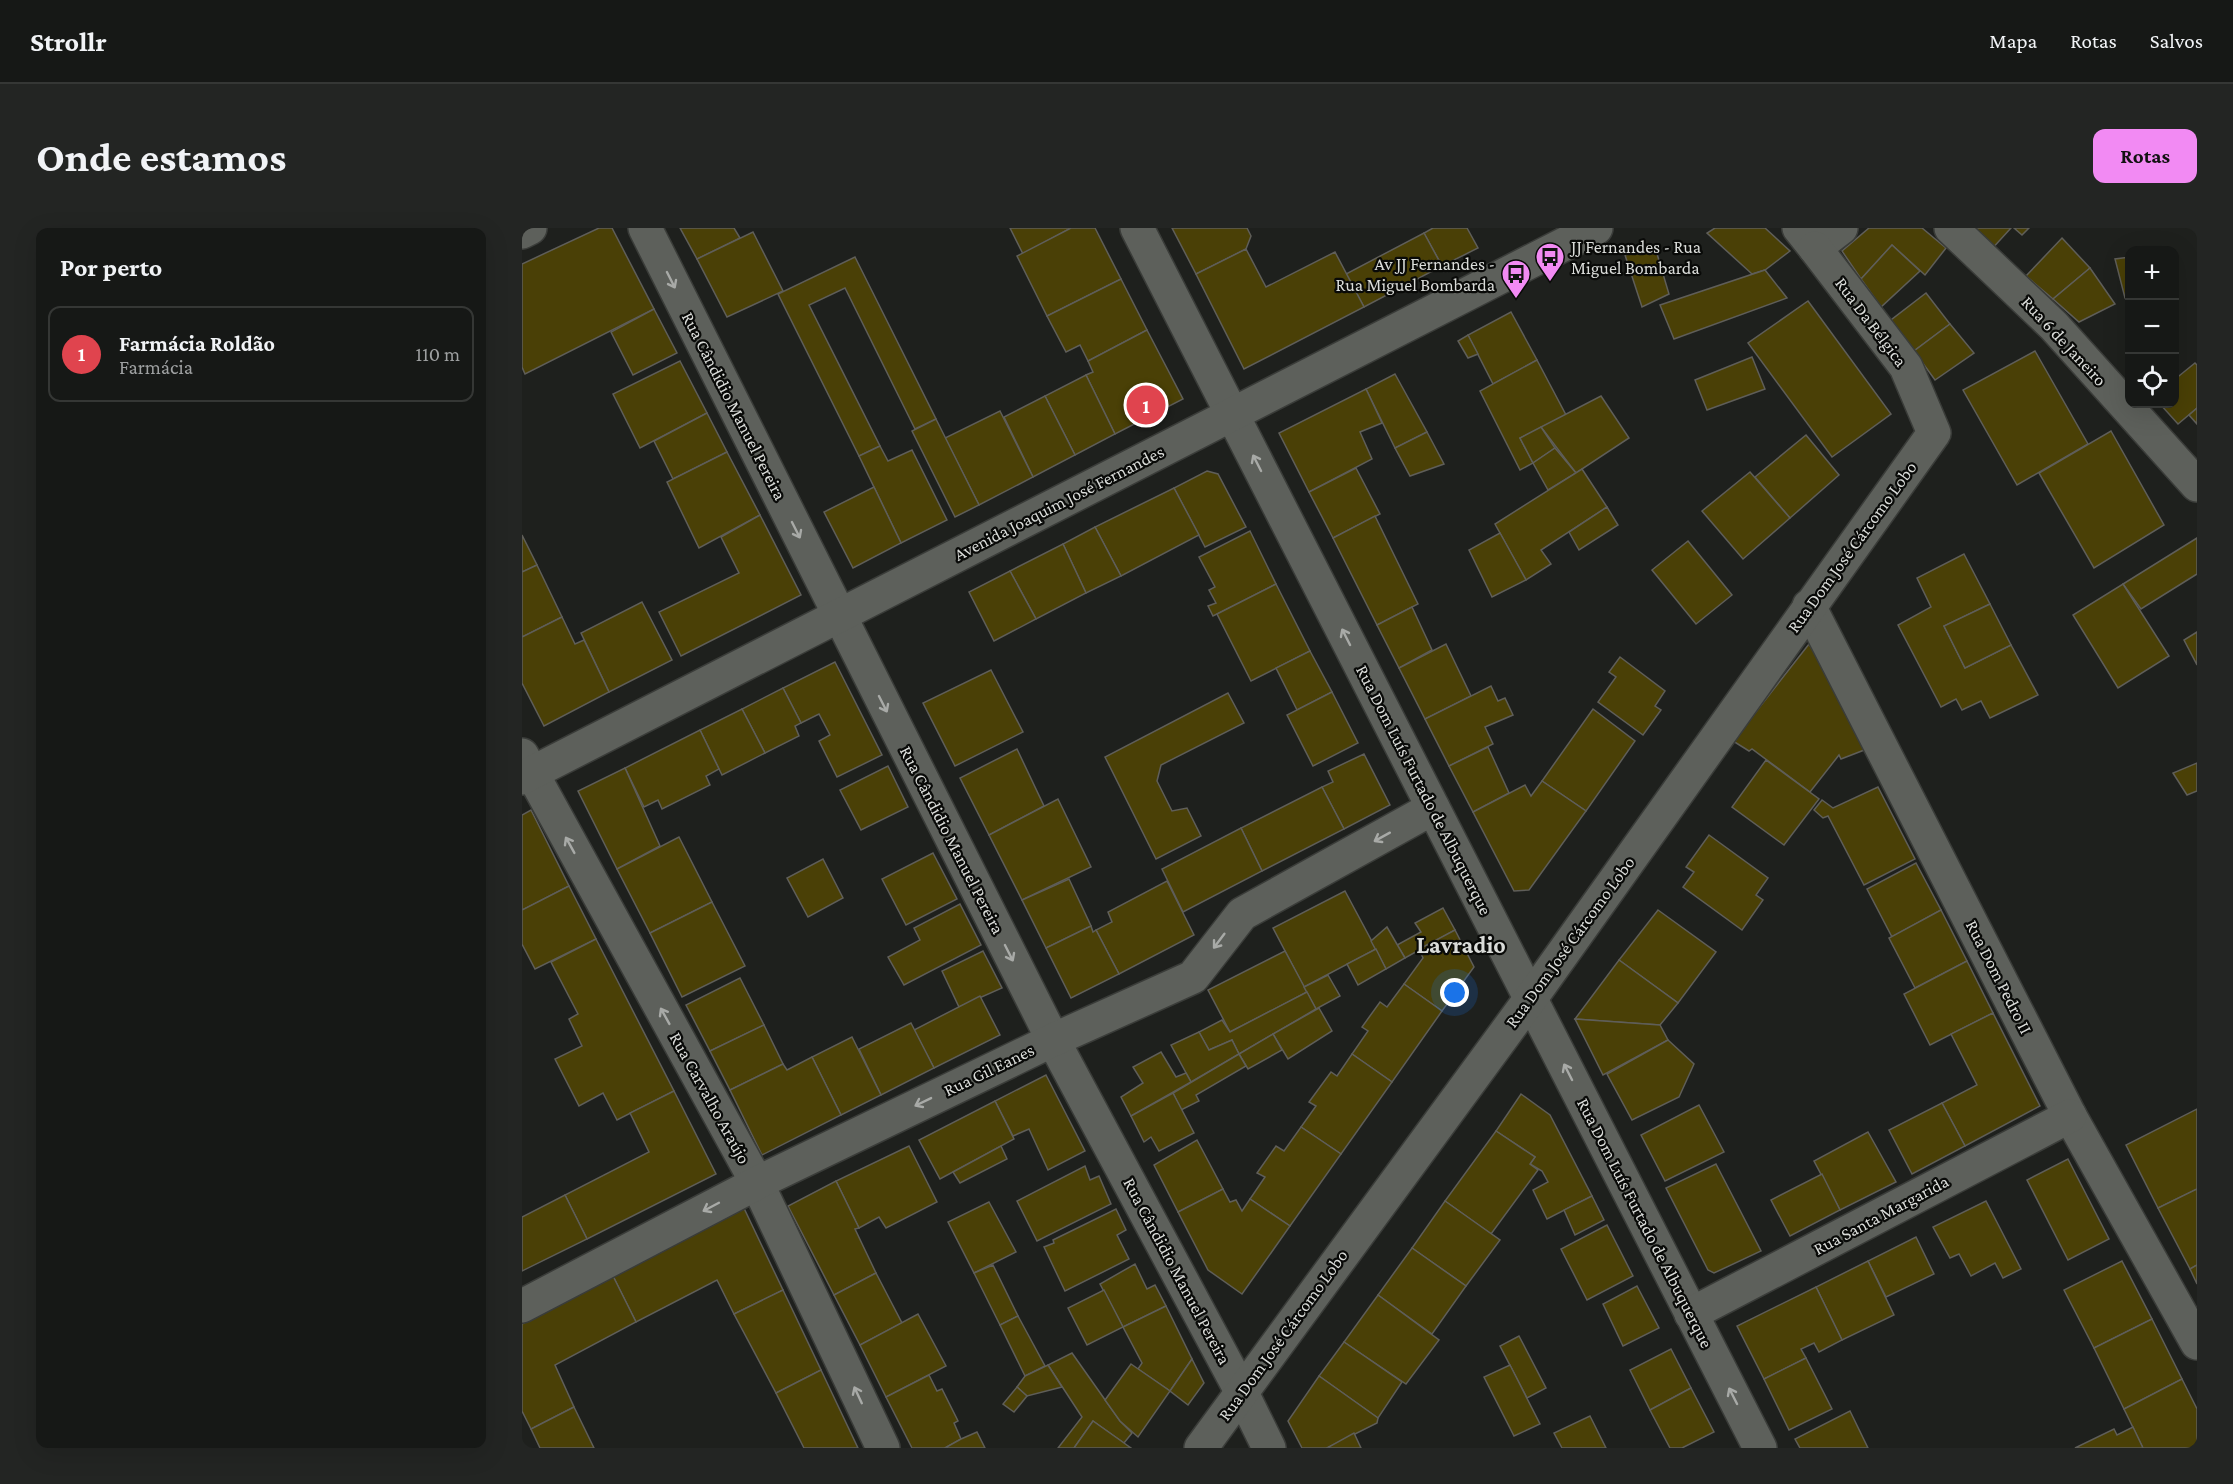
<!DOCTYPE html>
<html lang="pt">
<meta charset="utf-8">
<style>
body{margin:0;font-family:"Crimson Pro",serif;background:#232523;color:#f1f3f6}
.controls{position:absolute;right:18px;top:18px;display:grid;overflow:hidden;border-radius:12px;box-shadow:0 6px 24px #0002}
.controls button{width:54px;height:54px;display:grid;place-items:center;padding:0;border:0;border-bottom:2px solid #353735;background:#161816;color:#f1f3f6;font:30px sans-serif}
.you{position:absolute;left:933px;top:765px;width:21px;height:21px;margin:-15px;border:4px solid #fff;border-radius:50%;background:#1a73e8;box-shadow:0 0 0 9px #1a73e833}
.badge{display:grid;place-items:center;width:39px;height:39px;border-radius:50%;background:#f28af3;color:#fff;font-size:20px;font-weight:700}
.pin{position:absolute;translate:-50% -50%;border:3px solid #fff;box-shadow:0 2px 6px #0006}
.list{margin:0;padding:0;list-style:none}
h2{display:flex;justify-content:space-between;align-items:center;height:78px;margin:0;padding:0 24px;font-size:26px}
h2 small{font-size:20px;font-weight:400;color:#9ea0a1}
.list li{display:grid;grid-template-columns:39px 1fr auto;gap:18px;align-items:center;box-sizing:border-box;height:96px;margin:0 12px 12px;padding:0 12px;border:2px solid #353735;border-radius:12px}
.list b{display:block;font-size:22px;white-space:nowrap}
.list p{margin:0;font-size:20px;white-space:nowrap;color:#9ea0a1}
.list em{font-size:20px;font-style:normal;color:#9ea0a1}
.icon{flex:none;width:33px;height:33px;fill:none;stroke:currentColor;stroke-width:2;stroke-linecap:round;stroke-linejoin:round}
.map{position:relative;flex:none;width:1675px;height:1220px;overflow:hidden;border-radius:12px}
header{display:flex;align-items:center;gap:36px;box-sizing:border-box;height:84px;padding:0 30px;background:#161816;border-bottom:2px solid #353735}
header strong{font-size:28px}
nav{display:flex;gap:33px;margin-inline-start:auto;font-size:21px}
.intro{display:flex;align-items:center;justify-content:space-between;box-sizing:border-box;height:144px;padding:0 36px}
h1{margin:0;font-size:42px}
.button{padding:15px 27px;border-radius:12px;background:#f28af3;color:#111;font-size:21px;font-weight:700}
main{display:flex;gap:36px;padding:0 36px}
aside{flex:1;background:#161816;border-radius:12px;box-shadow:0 6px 24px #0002}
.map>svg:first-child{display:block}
</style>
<header>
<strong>Strollr</strong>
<nav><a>Mapa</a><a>Rotas</a><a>Salvos</a></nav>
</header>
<div class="intro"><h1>Onde estamos</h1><a class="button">Rotas</a></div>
<main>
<aside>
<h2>Por perto<small></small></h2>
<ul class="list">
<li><span class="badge" style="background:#e0444e">1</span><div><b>Farmácia Roldão</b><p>Farmácia</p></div><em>110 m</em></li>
</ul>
</aside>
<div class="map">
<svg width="1675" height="1220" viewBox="0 0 1675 1220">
<rect width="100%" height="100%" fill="#1e201d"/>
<g fill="#4a4006" stroke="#5f5e59" stroke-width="1.5">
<path d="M77,0H90L132,81L3,146L0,139V36Z"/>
<path d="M158,0H212L218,10L175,31Z"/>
<path d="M488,0H549L501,26Z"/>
<path d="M549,0H573L599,51L525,88L495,28Z"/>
<path d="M650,0H725L729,8L724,21L674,46Z"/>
<path d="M911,0H945L956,20L920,38L902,5Z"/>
<path d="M1193,0H1243L1268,23L1243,42L1230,46L1185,5Z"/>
<path d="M1347,0H1400L1424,20L1403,47L1370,17L1339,51L1320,23Z"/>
<path d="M1444,0H1489L1468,23Z"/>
<path d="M1492,0H1507L1500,7Z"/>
<path d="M231,4L261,63L205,89L175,31Z"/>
<path d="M902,5L920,38L842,79L824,46Z"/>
<path d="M1540,10L1568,40L1531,71L1504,48Z"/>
<path d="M1370,17L1398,43L1359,79L1339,51Z"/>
<path d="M1133,19L1147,66L1120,79L1103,27Z"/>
<path d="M724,21L744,59L813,24L842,79L722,141L674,46Z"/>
<path d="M333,29L414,191L393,201L323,60L287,77L358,218L337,228L256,66Z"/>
<path d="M1608,29V69L1603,70L1593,31Z"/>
<path d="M1568,40L1593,76L1557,94L1531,71Z"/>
<path d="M1243,42L1265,70L1152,111L1138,77Z"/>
<path d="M599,51L625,102L566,133L558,117L544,124L525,88Z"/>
<path d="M1404,65L1428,96L1392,123L1369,92Z"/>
<path d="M1286,73L1369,186L1310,229L1226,115Z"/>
<path d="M132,81L155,125L111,147L89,104Z"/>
<path d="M989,84L1015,132L971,156L946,107Z"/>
<path d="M1428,96L1452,125L1413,152L1392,123Z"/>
<path d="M625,102L661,171L593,206L564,147L571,144L566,133Z"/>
<path d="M946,107L956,126L946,130L936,113Z"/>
<path d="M1513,123L1566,216L1495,257L1441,162Z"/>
<path d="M1230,129L1243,161L1185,182L1173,152Z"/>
<path d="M1015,132L1044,187L998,210L1011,235L998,242L958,163Z"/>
<path d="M158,133L185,185L118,220L91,166Z"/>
<path d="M1673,135L1675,137V180L1656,196L1638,176H1652V152Z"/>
<path d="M873,146L905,204L873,220L844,161Z"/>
<path d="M564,147L593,206L553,227L523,168Z"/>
<path d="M844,161L860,195L838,204L850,231L787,264L757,205Z"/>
<path d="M523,168L553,227L511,249L482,189Z"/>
<path d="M1079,168L1107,210L1054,245L1019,199Z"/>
<path d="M1675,180V196L1667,187Z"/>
<path d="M478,183L511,249L457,277L423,210Z"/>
<path d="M185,185L205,224L151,251L132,213Z"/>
<path d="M414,191L457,277L433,289L390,203Z"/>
<path d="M1019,199L1033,220L1011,235L998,210Z"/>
<path d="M1589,203L1642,297L1572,340L1517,245Z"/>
<path d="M905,204L922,236L888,248L873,220Z"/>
<path d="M1284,207L1317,247L1268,290L1233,249Z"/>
<path d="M358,218L366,233L390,222L425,292L379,315L337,228Z"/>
<path d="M1033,220L1054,245L1026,262L1011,235Z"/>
<path d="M205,224L238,287L177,320L145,254Z"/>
<path d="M834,240L858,286L811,310L787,264Z"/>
<path d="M1060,241L1085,279L1019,322L1029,336L1004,352L973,296Z"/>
<path d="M685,243L696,246L724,299L683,319L652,260Z"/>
<path d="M1228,244L1268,290L1221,331L1180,283Z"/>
<path d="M352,259L379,315L331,340L302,284Z"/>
<path d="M652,260L677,307L599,348L573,299Z"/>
<path d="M1085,279L1096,297L1057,322L1047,304Z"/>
<path d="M238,287L279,367L159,428L137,384L217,345L199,309Z"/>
<path d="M853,288L896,376L855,397L811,310Z"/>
<path d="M573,299L599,348L564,365L541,316Z"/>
<path d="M728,303L754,356L691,388L686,378L694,375L687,362L693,359L677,329Z"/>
<path d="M978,305L1004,352L970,369L947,322Z"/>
<path d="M0,307L15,337L0,344Z"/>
<path d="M1675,310V346L1619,381L1601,356Z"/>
<path d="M1166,313L1210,367L1174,396L1130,342Z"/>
<path d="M541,316L564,365L514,391L488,343Z"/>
<path d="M1442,326L1468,376L1422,398L1443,440L1489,417L1516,467L1468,490L1459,473L1440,482L1434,471L1419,479L1376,397L1409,379L1395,350Z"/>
<path d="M15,337L40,389L0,409V344Z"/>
<path d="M488,343L514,391L472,413L447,364Z"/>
<path d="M754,356L788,423L729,453L695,386Z"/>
<path d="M1601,356L1647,428L1596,460L1551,387Z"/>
<path d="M120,374L150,432L87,464L59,405Z"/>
<path d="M1468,376L1489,417L1443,440L1422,398Z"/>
<path d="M890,379L910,422L877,440L855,397Z"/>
<path d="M40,389L53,416L62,412L87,464L22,498L0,455V409Z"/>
<path d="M1675,404V437L1662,412Z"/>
<path d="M924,416L949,468L903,491L877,440Z"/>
<path d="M1287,416L1350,519L1319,531L1317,527L1288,564L1230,521L1227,523L1211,513Z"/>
<path d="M788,423L810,464L775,482L754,440Z"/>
<path d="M1098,429L1143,463L1133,478L1139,482L1121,507L1076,474L1094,449L1087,444Z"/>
<path d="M313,434L360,527L315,549L297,513L308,507L297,486L279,495L261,460Z"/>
<path d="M469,442L501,504L433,538L401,475Z"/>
<path d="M969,458L976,473L983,470L991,487L963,499L971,516L927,538L903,491Z"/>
<path d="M261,460L279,495L273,498L277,508L243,525L220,481Z"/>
<path d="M810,464L836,515L791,538L765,487Z"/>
<path d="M706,465L722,495L639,537L635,553L650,583L665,580L679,608L634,631L583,529Z"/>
<path d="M220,481L243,525L200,547L178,502Z"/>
<path d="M1071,481L1113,513L1064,583L1020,553Z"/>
<path d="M178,502L197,541L184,548L188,557L140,581L136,572L122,579L103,540Z"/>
<path d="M966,519L987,565L951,584L927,538Z"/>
<path d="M495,521L522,578L467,607L438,550Z"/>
<path d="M842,526L868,577L822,601L800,559L811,554L806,543Z"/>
<path d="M1244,532L1297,571L1262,617L1210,579Z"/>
<path d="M1675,535V563L1665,567L1651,545Z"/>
<path d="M366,538L386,579L339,602L318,562Z"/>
<path d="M103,540L138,618L95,641L56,563Z"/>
<path d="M1020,553L1064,583L1007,662L992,663L951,584L1003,557L1009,568Z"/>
<path d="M800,559L822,601L740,643L719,600Z"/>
<path d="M1356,559L1393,631L1342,657L1306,588L1301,590L1292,582L1300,572L1311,580Z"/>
<path d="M536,571L569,639L500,672L467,607Z"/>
<path d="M9,582L47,658L0,682V587Z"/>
<path d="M719,600L740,643L661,684L640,641Z"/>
<path d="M1187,607L1246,650L1234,667L1241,672L1220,702L1161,659L1172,644L1164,639Z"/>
<path d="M157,609L190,674L128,705L95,641Z"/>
<path d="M411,625L435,671L384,697L360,651Z"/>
<path d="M301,631L321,670L286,689L265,650Z"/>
<path d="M1394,635L1419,682L1370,709L1345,661Z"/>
<path d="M547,651L569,698L524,720L500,672Z"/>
<path d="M645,653L672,707L597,746L574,702L590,694L586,684Z"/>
<path d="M47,658L74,711L13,741L0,716V682Z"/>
<path d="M823,663L854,721L782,759L751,700Z"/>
<path d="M190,674L223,738L160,769L128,705Z"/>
<path d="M438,676L459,717L382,757L366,729L398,712L392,700Z"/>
<path d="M921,680L933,702L883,730L875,717L899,704L893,695Z"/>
<path d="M1136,682L1194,724L1156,775L1097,732Z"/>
<path d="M1419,682L1445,733L1393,760L1367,710Z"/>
<path d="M569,698L571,704L574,702L597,746L549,770L524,720Z"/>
<path d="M865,699L883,730L864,741L849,713Z"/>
<path d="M933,702L952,739L920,783L882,756L901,730L897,721Z"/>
<path d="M74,711L152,863L95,892L81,865L57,878L33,831L60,818L47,791L56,786L29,734Z"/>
<path d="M854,721L864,741L836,757L825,736Z"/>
<path d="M461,723L480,760L437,779L420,743Z"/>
<path d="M763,723L785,764L708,804L686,762Z"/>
<path d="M1097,732L1156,775L1138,797L1053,791Z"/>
<path d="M1445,733L1471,785L1408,817L1382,766Z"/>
<path d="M806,747L818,768L794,781L782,759Z"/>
<path d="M218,750L242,797L188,823L164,777Z"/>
<path d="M882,756L920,783L870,854L830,826L846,803L840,799L858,774L865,779Z"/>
<path d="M785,764L794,781L717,826L710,812L687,822L677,804L700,792L708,804Z"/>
<path d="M458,768L478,807L412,840L392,802Z"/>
<path d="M797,780L810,803L766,831L751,806Z"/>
<path d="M1471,785L1518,878L1443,918L1420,875L1455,857L1429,806Z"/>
<path d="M1053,791L1138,797L1146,812L1081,847Z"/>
<path d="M389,795L412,840L359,867L337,821Z"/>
<path d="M242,797L261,836L208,862L188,823Z"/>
<path d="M677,804L687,822L710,812L717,826L669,854L649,817Z"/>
<path d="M751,806L760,822L726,841L717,826Z"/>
<path d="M330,809L359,867L319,887L290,829Z"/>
<path d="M1146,812L1172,836L1157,869L1110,892L1085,846Z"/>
<path d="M639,824L654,849L664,845L669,854L609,888L599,869L621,855L611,839Z"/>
<path d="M717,826L724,838L674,867L677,873L659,882L651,865Z"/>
<path d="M830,826L870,854L819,926L779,899L794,878L787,874L809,844L815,848Z"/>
<path d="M290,829L319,887L240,927L208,862L261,836L265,842Z"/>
<path d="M524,847L563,923L526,942L507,901L491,908L473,873Z"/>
<path d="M152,863L194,946L65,1011L43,967L127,924L108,885Z"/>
<path d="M651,865L672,905L637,923L629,909L622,914L609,888Z"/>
<path d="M999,866L1028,887L1070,968L1025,991L1011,962L1026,954L1020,943L1008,936L1013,929L974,903Z"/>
<path d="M473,873L492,911L418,951L397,912Z"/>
<path d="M1420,875L1443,918L1390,946L1367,902Z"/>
<path d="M1177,877L1202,924L1143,953L1119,907Z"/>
<path d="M1675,881V961L1636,980L1604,917Z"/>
<path d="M779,899L819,926L768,998L728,971L743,949L735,945L754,918L762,923Z"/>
<path d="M974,903L1013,929L1008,936L1016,942L969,1006L923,973Z"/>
<path d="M1346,904L1374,954L1318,982L1292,933Z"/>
<path d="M675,912L701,961L656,984L632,937Z"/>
<path d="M387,918L415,974L364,1000L357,989L337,1000L314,953Z"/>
<path d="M479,918L485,931L438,955L431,944Z"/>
<path d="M1546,931L1587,1011L1546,1032L1505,952Z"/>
<path d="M1194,936L1239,1023L1192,1045L1186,1042L1144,960Z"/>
<path d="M563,938L568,952L577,948L589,976L515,1013L495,973Z"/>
<path d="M1300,946L1318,982L1268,1008L1249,972Z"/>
<path d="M314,953L337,1000L333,1001L354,1045L312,1067L266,978Z"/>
<path d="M701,961L708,974L714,972L720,983L728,971L768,998L720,1066L686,1042L656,984Z"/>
<path d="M1675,961V1037L1668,1041L1636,980Z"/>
<path d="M43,967L65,1011L0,1043V989Z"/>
<path d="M1070,968L1082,992L1053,1007L1042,982Z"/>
<path d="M923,973L978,1012L944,1058L890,1020Z"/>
<path d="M1464,973L1499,1041L1481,1050L1473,1035L1449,1048L1437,1026L1428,1030L1411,999Z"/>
<path d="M467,974L494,1024L452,1045L426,994Z"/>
<path d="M220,976L261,1062L212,1086L195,1052L114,1094L90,1046Z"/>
<path d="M594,981L604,1002L595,1007L607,1031L543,1063L522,1019L532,1015L531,1012Z"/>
<path d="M1085,997L1111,1048L1065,1072L1039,1021Z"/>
<path d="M1394,1009L1412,1046L1364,1069L1346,1033Z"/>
<path d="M890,1020L944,1058L910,1106L856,1067Z"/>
<path d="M1346,1033L1372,1087L1320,1112L1294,1059Z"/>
<path d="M1600,1033L1630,1091L1572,1120L1542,1062Z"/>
<path d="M613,1036L625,1061L633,1057L644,1078L601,1099L578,1056Z"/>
<path d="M471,1037L496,1088L478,1097L452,1045Z"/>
<path d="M1675,1037V1056L1668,1041Z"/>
<path d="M354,1045L380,1095L338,1117L312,1067Z"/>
<path d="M90,1046L114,1094L33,1137L52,1179L9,1201L0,1183V1096Z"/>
<path d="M1115,1058L1137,1100L1101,1118L1081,1076Z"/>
<path d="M1294,1059L1320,1112L1297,1124L1292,1115L1279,1121L1284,1130L1242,1151L1215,1098Z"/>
<path d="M261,1062L299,1142L254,1165L212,1086Z"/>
<path d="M582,1062L601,1099L565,1117L546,1080Z"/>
<path d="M856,1067L917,1112L884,1156L822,1114Z"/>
<path d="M644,1078L670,1131L648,1163L616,1141L620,1135L601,1099Z"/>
<path d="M396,1086L424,1138L364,1169L338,1117Z"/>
<path d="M496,1088L523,1138L503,1148L478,1097Z"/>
<path d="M1630,1091L1660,1151L1602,1181L1572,1120Z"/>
<path d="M997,1108L1024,1160L1005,1170L978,1118Z"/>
<path d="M822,1114L880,1154L856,1190L797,1148Z"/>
<path d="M1149,1121L1169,1160L1128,1182L1108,1142Z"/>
<path d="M550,1125L598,1193L610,1205L602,1215L571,1193L552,1220H536L560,1189L526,1137Z"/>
<path d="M1284,1130L1310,1181L1267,1202L1242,1151Z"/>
<path d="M670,1131L682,1155L666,1177L648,1163Z"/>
<path d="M609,1136L648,1163L616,1209L598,1193L583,1172Z"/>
<path d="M526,1137L540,1159L505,1168L495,1159L503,1148Z"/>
<path d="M988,1137L1018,1196L992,1208L962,1149Z"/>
<path d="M299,1142L336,1220H282L254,1165Z"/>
<path d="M407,1147L415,1163L420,1161L436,1193L432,1195L439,1211L423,1220H390L364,1169Z"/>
<path d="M797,1148L856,1190L855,1195L805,1220H780L766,1193Z"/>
<path d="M1660,1151L1675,1181V1220H1621L1602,1181Z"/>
<path d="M495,1159L505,1168L492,1184L481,1176Z"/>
<path d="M1169,1160L1192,1204L1160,1220H1148L1128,1182Z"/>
<path d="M52,1179L72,1220H18L9,1201Z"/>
<path d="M1328,1183L1346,1220H1278L1273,1211Z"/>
<path d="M1068,1188L1084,1220H1040L1032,1205Z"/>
<path d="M571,1193L602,1215L609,1220H552Z"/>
<path d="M1611,1199L1621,1220H1553L1592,1201L1595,1207Z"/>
<path d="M455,1204L463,1220H423L439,1211Z"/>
<path d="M832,1205L839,1220H805Z"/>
</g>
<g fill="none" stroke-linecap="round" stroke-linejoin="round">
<g stroke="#3a3c39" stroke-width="36">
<g id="minor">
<path d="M123,0L531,812L719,1163L747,1220"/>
<path d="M615,0L1238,1220"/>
<path d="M1277,0L1293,20L1319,0"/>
<path d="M1429,0L1532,98L1675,257"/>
<path d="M0,4L8,0"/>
<path d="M1287,378L1548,888L1675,1115"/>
<path d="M0,527L235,955L361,1220"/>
<path d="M0,550L1074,0"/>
<path d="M0,1078L235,955L531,812L671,749L720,686L911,580"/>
<path d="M1169,1086L1548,888"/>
<path d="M679,1220L1009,770L1412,205L1384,139L1293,20"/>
</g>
</g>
<use href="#minor" stroke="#5d605b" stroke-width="33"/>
</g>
<defs><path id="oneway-shaft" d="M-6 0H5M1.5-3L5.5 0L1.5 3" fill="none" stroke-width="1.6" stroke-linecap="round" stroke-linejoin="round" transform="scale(1.5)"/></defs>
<g stroke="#a8aaa7">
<use href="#oneway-shaft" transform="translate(149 52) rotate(63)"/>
<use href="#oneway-shaft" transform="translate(735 235) rotate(-117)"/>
<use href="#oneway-shaft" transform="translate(274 302) rotate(63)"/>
<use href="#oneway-shaft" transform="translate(824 409) rotate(-117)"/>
<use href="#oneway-shaft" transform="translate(361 476) rotate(63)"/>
<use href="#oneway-shaft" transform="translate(860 609) rotate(151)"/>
<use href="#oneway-shaft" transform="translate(48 617) rotate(-119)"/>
<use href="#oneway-shaft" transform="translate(697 713) rotate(127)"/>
<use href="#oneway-shaft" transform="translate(487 725) rotate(63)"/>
<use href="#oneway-shaft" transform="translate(143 788) rotate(-119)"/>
<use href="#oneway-shaft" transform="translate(1046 844) rotate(-117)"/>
<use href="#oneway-shaft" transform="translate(401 874) rotate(154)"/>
<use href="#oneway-shaft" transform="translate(189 979) rotate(152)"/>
<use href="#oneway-shaft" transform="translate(336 1167) rotate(-115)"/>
<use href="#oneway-shaft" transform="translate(1211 1168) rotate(-117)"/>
</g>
<defs>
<g id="bus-pin" transform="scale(1.5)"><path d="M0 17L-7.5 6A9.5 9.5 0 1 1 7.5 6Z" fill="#f28af3" stroke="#090a08"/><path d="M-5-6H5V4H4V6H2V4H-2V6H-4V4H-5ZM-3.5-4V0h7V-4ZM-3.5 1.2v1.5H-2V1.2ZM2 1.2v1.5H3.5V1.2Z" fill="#111"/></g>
</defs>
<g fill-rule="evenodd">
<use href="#bus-pin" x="1028" y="29"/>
<use href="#bus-pin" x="994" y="46"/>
</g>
<g text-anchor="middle" stroke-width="4.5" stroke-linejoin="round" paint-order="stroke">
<g font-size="18" fill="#dadcd9" stroke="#090a08" text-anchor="start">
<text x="1049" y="25">JJ Fernandes - Rua<tspan x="1049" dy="21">Miguel Bombarda</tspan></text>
<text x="973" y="42" text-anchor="end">Av JJ Fernandes -<tspan x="973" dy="21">Rua Miguel Bombarda</tspan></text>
</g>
<g font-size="18" fill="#dadcd9" stroke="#090a08">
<text transform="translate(1349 94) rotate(53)" y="6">Rua Da Bélgica</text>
<text transform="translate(1542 113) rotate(47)" y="6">Rua 6 de Janeiro</text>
<text transform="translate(212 178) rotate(63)" y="6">Rua Cândidio Manuel Pereira</text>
<text transform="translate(537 275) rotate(-27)" y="6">Avenida Joaquim José Fernandes</text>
<text transform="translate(1330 319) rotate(-54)" y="6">Rua Dom José Cárcomo Lobo</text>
<text transform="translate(902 562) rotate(63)" y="6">Rua Dom Luís Furtado de Albuquerque</text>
<text transform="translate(430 612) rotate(63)" y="6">Rua Cândidio Manuel Pereira</text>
<text transform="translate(1048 714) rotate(-54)" y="6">Rua Dom José Cárcomo Lobo</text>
<text transform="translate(1477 749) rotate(63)" y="6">Rua Dom Pedro II</text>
<text transform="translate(467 842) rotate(-26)" y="6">Rua Gil Eanes</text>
<text transform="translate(188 870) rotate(61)" y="6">Rua Carvalho Araújo</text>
<text transform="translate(1359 987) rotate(-28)" y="6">Rua Santa Margarida</text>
<text transform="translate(1123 995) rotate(63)" y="6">Rua Dom Luís Furtado de Albuquerque</text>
<text transform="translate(655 1043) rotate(62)" y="6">Rua Cândidio Manuel Pereira</text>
<text transform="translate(761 1107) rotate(-54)" y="6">Rua Dom José Cárcomo Lobo</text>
</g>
<g font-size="24" font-weight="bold" fill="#dadcd9" stroke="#090a08">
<text x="939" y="725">Lavradio</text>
</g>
</g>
</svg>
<div class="controls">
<button>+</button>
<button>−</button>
<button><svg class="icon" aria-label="locate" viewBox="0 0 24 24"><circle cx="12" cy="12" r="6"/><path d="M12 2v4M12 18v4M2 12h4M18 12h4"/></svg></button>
</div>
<div class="you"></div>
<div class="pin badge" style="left:624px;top:177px;background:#e0444e">1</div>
</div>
</main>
